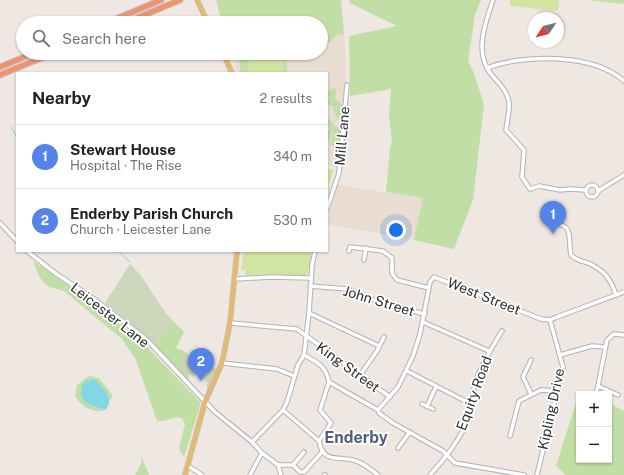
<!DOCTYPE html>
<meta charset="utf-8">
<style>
body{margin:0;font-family:"Public Sans",sans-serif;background:#f2f2f2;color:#202124}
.controls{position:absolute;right:12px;bottom:12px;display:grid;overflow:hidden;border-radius:0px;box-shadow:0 1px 3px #0004}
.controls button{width:36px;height:36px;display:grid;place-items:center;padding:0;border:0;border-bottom:1px solid #e0e0e0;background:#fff;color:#202124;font:20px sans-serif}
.compass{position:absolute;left:528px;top:12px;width:36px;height:36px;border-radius:50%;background:#fff;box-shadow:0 1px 3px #0004;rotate:235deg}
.you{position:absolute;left:396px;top:230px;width:14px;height:14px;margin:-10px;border:3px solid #fff;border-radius:50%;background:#1a73e8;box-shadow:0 0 0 6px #1a73e833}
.badge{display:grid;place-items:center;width:26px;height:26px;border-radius:50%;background:#5484e9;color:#fff;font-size:13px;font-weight:700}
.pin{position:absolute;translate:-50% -33px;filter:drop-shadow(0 1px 2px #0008)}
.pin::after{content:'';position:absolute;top:21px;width:14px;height:12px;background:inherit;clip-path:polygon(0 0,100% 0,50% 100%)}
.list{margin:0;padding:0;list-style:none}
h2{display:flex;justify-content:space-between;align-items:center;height:52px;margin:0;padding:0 16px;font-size:17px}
h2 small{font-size:13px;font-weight:400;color:#757577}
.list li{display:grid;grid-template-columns:26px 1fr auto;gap:12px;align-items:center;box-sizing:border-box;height:64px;padding:0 16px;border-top:1px solid #e0e0e0}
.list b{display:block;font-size:15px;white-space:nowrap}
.list p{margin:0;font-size:13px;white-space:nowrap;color:#757577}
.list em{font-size:13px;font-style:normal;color:#757577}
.icon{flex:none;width:22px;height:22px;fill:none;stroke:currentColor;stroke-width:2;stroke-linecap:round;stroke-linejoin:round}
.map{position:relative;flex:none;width:624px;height:475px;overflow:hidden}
.search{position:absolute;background:#fff;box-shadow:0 1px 3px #0004;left:16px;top:16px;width:312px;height:44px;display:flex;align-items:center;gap:10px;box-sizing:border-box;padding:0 14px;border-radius:22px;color:#757577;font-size:15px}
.panel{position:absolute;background:#fff;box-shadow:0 1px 3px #0004;left:16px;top:72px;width:312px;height:180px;border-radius:0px}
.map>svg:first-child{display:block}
</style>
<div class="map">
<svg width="624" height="475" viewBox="0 0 624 475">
<rect width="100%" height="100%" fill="#eee7e2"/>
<g fill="#e9ddd1">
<path d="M216,0H341L346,59V85L339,158L336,169L327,163V73H237L231,53H321V23H222Z"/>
<path d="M337,185L424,198L414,240L327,224Z"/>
</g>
<g fill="#c0dea5">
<path d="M216,0H341L344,34L336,35L329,43L321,42V23H225L221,19Z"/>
<path d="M349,0H481L475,15L468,61L474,73L484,105L473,200L454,249L414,240L423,198L386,192L390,148L392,142L389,116L391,89L350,96L349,36L397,26L350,3Z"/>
<path d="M588,0H624V4Z"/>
<path d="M238,53H266L248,54L249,73H241Z"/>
<path d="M282,53H288V55L286,56L287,72L289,73H284Z"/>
<path d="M333,88L337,90L335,99L344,106L343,124L336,116L333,106L327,104L329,97L327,92Z"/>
<path d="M327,117L334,124L328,145L327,144V131L330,129L327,125Z"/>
<path d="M334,126L343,129L339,157L335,156V147L330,145Z"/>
<path d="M33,261L94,303L143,343L201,403L184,457L179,449L185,424L182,418C172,416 167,422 157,421L136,360L122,339L64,291L49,287L40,278Z"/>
<path d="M173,321L184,332L176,348L188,353L189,383L154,346Z"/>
<path d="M89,376L99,378L113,396L110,400L108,396L85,382C78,390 82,395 86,403L105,410C96,415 78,405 75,395L77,385Z"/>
<path d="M580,390L588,394H579V460H609V403L624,411V475H566L556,466Z"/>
<path d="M140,453L149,475H135L142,462Z"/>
</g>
<g fill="#ccd6bb">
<path d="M130,264C148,280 156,304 173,321L154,346L136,328L105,303Z"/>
<path d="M182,354L217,369L208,390L206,385L208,384L201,374L198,373L193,377L188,373L186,377L181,373Z"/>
</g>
<g fill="#d1e4a2">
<path d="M510,0H559L558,11L510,6Z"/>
<path d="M282,53L284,73H249L248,54Z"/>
<path d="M327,168L334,170L328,187L330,188L328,195Z"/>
<path d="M244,251H312L308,273L304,276L272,274L245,275V270H241Z"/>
</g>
<path fill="#81d7e4" d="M94,379C103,387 116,399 105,410L86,403C78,392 79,381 94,379Z"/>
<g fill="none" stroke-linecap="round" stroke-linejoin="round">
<g stroke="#81d7e4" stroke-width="1">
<path d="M11,127L17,137"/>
<path d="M118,251L130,262"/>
</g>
<g stroke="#afb2b8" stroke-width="5.5">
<g id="minor">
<path d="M493,0C485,23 474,53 491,74C498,83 507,90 509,102C510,111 507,121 506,130L524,150L522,177L530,189L539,186L560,190L570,189L585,190"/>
<path d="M487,68C523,54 593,53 624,81"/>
<circle cx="592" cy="191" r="6"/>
<path d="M598,191L624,175"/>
<path d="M327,209L339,173L347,85"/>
<path d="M548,222C576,225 567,234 571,255C576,260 581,261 588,263C604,270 611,279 616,295"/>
<path d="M0,223L17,241"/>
<path d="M27,251L55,273L94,299L147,340L215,412L252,442L262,453L278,465L281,475"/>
<path d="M349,251L350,247L383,251L392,258V273L397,280L429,288"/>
<path d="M364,260L366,248"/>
<path d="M235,279L271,277L310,278"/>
<path d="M310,286L347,289L384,304L425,314"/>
<path d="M309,313L379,346"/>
<path d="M423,322L489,351"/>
<path d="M230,323L297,329L390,397"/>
<path d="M304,355C317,362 326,366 329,382L320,410L331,423L319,441C323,465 340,455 356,461C364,463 371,470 378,475"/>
<path d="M560,355L592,346L605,347"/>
<path d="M222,363L277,369L294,376"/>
<path d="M407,371L471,404"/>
<path d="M360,375L377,351L384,337"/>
<path d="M329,382L378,410L379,413L393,423L443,451L455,463L524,475"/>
<path d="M596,393L598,386"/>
<path d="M531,394L523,377L531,360"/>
<path d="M618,395L598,386L607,340L614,334L624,335"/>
<path d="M422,404L433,409"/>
<path d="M427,406L436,387"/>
<path d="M283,410L319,441"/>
<path d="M378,410L398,387L413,356L420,334L430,282L434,277L541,319L550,320L557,317L624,292"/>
<path d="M510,436L519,401L541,390L557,391"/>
<path d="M252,442L283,410L287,402L298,365L304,355L309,313L312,266L315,251"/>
<path d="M398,448L410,432"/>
<path d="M278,465H293"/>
<path d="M293,465L300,472H304L323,451"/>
<path d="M293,465L304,452"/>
<path d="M188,466L202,475"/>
<path d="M250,475L262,453"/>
<path d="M324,475H325"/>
<path d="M430,475C446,457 461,439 469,416C473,406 472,394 475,383C481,365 492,347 502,331"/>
<path d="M537,475L563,367L550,320"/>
</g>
</g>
<g stroke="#c4c4c4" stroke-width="6">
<g id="major">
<path d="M197,0L208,23"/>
<path d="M223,53L232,73"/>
<path d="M185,475L205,402L222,363L230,323L237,251"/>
</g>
</g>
<g stroke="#c4c4c4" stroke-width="7">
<g id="highway">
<path d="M106,23L161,0"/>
<path d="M125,23L180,0"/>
<path d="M0,67L34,53"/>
<path d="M0,75L53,53"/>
</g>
</g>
<use href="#minor" stroke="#fff" stroke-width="3.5"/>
<use href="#major" stroke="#e4ba71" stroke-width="4.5"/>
<use href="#highway" stroke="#ef936c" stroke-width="5"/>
</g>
<g text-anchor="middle" stroke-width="3.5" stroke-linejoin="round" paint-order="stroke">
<g font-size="14" fill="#2e2e2e" stroke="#fff">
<text transform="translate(342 136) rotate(-85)" y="5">Mill Lane</text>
<text transform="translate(484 296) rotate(22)" y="5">West Street</text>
<text transform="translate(379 301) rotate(17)" y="5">John Street</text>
<text transform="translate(110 315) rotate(38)" y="5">Leicester Lane</text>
<text transform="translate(348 367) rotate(36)" y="5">King Street</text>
<text transform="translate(474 393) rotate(-70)" y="5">Equity Road</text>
<text transform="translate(551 409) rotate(-78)" y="5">Kipling Drive</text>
</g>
<g font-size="16" font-weight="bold" fill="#525f7b" stroke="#fff">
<text x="356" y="443">Enderby</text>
</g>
</g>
</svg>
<div class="controls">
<button>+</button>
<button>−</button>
</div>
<svg class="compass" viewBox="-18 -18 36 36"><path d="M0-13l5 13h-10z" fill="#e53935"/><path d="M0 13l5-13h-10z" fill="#757577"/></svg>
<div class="you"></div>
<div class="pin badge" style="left:553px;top:234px">1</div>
<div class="pin badge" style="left:201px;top:381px">2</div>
<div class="search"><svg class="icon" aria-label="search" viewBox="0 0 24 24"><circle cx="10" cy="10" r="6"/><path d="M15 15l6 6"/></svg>Search here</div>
<section class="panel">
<h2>Nearby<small>2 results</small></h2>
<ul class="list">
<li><span class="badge">1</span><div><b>Stewart House</b><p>Hospital · The Rise</p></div><em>340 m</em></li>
<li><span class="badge">2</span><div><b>Enderby Parish Church</b><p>Church · Leicester Lane</p></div><em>530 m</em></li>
</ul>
</section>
</div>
